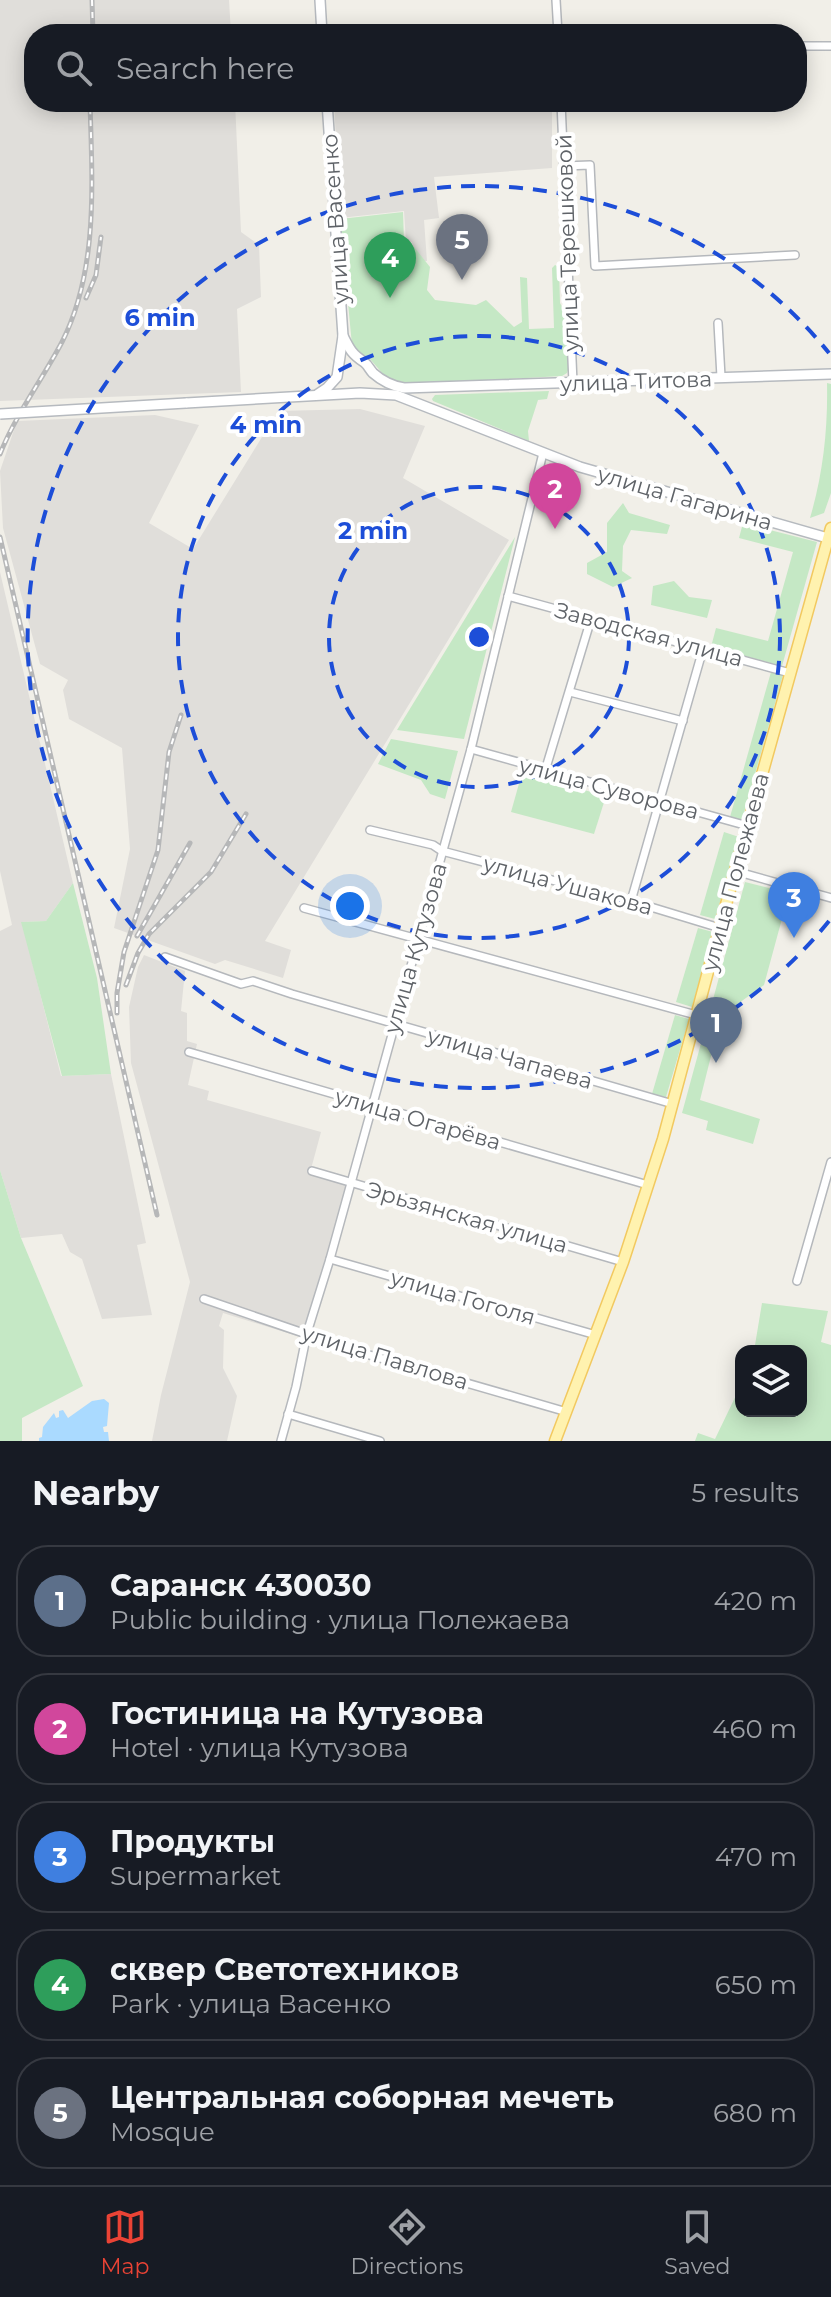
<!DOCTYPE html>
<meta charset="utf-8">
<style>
body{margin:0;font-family:Montserrat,sans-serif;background:#242831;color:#f1f3f6}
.controls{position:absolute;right:24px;bottom:24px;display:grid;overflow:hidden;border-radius:16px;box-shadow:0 4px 20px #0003}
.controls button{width:72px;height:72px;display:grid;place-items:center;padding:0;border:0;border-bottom:2px solid #363941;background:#171b24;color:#f1f3f6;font:40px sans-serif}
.you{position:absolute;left:350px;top:906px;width:28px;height:28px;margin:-20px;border:6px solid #fff;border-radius:50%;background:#1a73e8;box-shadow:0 0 0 12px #1a73e833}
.badge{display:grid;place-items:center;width:52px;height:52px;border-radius:50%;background:#ea4335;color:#fff;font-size:26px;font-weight:700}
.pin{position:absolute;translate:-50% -66px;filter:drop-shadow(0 2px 4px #0008)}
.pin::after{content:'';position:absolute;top:42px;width:28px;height:24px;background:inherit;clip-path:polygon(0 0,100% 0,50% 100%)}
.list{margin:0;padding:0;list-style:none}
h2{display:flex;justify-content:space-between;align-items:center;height:104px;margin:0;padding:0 32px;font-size:34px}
h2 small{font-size:26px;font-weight:400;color:#9ea1a6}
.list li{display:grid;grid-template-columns:52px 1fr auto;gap:24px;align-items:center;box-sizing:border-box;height:112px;margin:0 16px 16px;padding:0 16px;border:2px solid #363941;border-radius:32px}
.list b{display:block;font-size:30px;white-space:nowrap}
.list p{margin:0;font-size:26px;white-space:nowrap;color:#9ea1a6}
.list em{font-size:26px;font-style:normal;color:#9ea1a6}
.icon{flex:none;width:44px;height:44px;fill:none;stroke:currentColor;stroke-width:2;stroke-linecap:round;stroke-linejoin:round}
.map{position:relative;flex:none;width:831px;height:1441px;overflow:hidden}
.search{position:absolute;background:#171b24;box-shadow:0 4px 20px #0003;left:24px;right:24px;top:24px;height:88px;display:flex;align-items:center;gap:20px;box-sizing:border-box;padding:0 28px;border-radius:32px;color:#9ea1a6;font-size:30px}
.sheet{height:744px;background:#171b24}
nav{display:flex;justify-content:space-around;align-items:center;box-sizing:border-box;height:112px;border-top:2px solid #363941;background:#171b24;font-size:22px;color:#9ea1a6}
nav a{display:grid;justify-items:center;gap:4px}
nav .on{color:#ea4335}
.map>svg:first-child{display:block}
</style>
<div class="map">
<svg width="831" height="1441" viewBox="0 0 831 1441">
<rect width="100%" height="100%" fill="#f1efe8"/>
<g fill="#e0deda">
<path d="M0,0H229L231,34H34V102H235L241,232L259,245L261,297L237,309L241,392L0,401Z"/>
<path d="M334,102H552V168L434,177L439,218L424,220L427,261H416L412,242L406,241L404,211L340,218Z"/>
<path d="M360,409L425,426L403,478L509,540L265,941L291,950L283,978L225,960L215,964L114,928L130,849L122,748L69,719L63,690L68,680L40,664L3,528L0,471L17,421L155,415L199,425L149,523L193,549L278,411Z"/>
<path d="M0,572L73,883L46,921L22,922L61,1076L111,1074L146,1243L137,1245L152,1315L102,1319L82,1259L70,1252L62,1234L21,1238L0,1170V931L12,925L0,871Z"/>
<path d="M144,955L185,971L181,1011L187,1013V1041L197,1044L188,1085L209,1091L207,1100L321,1132L311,1169L356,1181L310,1340L223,1313L219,1326L224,1330L223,1368L237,1396L227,1441H152L161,1395L190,1282L131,1063L129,1007L138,967Z"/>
</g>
<g fill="#c5e8c5">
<path d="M403,212L404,241L411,243L430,267L427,290L435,300L476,305L486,300L514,327L522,322L520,277L527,278L529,329L554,328L552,268L555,265L559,267L560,303L566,314L569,367L567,373L562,376L413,384L393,380L383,374L370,359L357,351L352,345L340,219Z"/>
<path d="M827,383L831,384V493L824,513L810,518C823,474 828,429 827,383Z"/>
<path d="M549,391L547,399L538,400L528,431L529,441L433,401L432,399L435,395Z"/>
<path d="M623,503L629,513L670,525L667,534L631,530L623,546L622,571L632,578L613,587L587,574V563L607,552V523Z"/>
<path d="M743,523L817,542L782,666L711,647L716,628L768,641L793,552L739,538Z"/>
<path d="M515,537L464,739L397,730Z"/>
<path d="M674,581L689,597L712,600L707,618L651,605L653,586Z"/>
<path d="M771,672L783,675L742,820L730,817Z"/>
<path d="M391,739L458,751L445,799L430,794L421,780L378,764Z"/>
<path d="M522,773L606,796L594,834L511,812Z"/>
<path d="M724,832L739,837L715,919L700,915Z"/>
<path d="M745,882L789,893L764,985L721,1016L700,1100L760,1119L753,1144L706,1130L708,1121L682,1113Z"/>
<path d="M73,883L97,978L111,1074L62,1076L21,922L46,921Z"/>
<path d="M698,928L713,932L692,1007L676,1002Z"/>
<path d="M675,1015L689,1019L666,1097L652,1094Z"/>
<path d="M0,1170L21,1238L83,1386L22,1418V1441H0Z"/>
<path d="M762,1303L828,1311L821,1342L831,1345V1441H695L698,1433L715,1439L741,1385V1411H801V1351H754Z"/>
</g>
<path fill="#aadaff" d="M104,1399L109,1403L107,1426L103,1427L104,1432H108L109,1441H39V1438L42,1437L43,1427L54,1413L56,1418L59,1417V1411L63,1410L68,1418L92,1401Z"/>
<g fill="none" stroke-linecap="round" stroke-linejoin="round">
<g stroke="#b5b8bc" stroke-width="10">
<g id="street">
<path d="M556,0L558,34"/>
<path d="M797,46H831"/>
<path d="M561,102L573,383"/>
<path d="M564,166L590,165L595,266L795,255"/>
<path d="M718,323L721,377"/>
<path d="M508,596L790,673"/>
<path d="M570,692L683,721"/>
<path d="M471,749L748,826"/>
<path d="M545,771L591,619"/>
<path d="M370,830L433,845L442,851L631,901L720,928"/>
<path d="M735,871L831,898"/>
<path d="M631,901L703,649"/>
<path d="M304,908L696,1015"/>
<path d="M165,957L241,984L253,981L292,994L673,1104"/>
<path d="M189,1052L648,1185"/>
<path d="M312,1171L623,1262"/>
<path d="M330,1259L596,1335"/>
<path d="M797,1281L831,1162"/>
<path d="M204,1299L359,1352L567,1412"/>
<path d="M288,1414L380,1441"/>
<path d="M281,1441L296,1387L307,1333L330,1259L471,749L543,453"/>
</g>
</g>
<g stroke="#b6babf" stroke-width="12">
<g id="secondary">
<path d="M320,0L322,34"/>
<path d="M343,336C350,350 352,354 364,362C368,365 370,370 373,373C382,381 392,386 404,388L831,374"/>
<path d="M318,394L327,388L337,377L343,336L327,102"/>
<path d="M186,403L360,393L396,395L580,467L831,539"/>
</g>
</g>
<g stroke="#f2c960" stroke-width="13">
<path id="primary" d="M555,1441L623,1262L663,1139L735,871L831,528"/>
</g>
<use href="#street" stroke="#fff" stroke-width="7"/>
<use href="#secondary" stroke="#fff" stroke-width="9"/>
<use href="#primary" stroke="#fff2af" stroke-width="10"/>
<g stroke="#b6b7b8" stroke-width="5">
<g id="rail">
<path d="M92,0L93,34"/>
<path d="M86,298L96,275L101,237"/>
<path d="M0,454C16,414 42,380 62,342C99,269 92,181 90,102"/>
<path d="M0,537L157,1215"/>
<path d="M137,936L190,843"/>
<path d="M126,985L138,953L149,934L211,872L246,814"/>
<path d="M117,1013V993L124,952L158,850L169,752L181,715"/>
</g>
</g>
<use href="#rail" stroke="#fff" stroke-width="2" stroke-dasharray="6" stroke-linecap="butt"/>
<g stroke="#b6babf" stroke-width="12" stroke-linecap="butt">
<path id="secondary-bridge" d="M0,414L186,403"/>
</g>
<use href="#secondary-bridge" stroke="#fff" stroke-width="9"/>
</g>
<g fill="none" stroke="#1d4ed8" stroke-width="4" stroke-dasharray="14 10">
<circle cx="479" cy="637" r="150"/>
<circle cx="479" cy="637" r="301"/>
<path d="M829 921A451 451 0 1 1 829 353"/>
</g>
<g text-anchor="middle" stroke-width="8" stroke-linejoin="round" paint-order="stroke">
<g font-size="22" fill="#5f6368" stroke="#fff">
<text transform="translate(335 219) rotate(-94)" y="8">улица Васенко</text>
<text transform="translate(567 243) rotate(-92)" y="8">улица Терешковой</text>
<text transform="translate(636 381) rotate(-2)" y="8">улица Титова</text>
<text transform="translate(685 498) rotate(16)" y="8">улица Гагарина</text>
<text transform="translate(649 634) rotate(15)" y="8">Заводская улица</text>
<text transform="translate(609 788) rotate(15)" y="8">улица Суворова</text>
<text transform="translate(735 872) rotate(-75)" y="8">улица Полежаева</text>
<text transform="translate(568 885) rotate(15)" y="8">улица Ушакова</text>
<text transform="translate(415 948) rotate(-74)" y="8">улица Кутузова</text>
<text transform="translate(510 1058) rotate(16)" y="8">улица Чапаева</text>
<text transform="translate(418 1119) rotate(16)" y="8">улица Огарёва</text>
<text transform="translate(467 1217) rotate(16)" y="8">Эрьзянская улица</text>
<text transform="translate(463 1297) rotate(16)" y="8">улица Гоголя</text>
<text transform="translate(385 1357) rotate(17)" y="8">улица Павлова</text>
</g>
</g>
<circle cx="479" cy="637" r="12" fill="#1d4ed8" stroke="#fff" stroke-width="4"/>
<g font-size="24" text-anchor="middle" font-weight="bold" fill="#1d4ed8" stroke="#fff" stroke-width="8" stroke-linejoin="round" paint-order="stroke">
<text x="160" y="326">6 min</text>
<text x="266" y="433">4 min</text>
<text x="373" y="539">2 min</text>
</g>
</svg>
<div class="controls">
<button><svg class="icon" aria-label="layers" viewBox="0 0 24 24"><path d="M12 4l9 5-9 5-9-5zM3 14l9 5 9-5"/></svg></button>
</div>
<div class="you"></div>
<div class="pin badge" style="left:716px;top:1063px;background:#5c6f8a">1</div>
<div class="pin badge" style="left:555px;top:529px;background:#d1479c">2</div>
<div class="pin badge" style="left:794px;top:938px;background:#3f7fe0">3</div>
<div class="pin badge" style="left:390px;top:298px;background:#2e9e5b">4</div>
<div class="pin badge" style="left:462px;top:280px;background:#6b7280">5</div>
<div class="search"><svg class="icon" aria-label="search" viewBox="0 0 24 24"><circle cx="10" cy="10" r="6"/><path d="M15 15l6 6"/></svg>Search here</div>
</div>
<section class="sheet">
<h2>Nearby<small>5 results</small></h2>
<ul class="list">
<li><span class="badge" style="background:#5c6f8a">1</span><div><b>Саранск 430030</b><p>Public building · улица Полежаева</p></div><em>420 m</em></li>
<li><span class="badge" style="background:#d1479c">2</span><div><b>Гостиница на Кутузова</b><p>Hotel · улица Кутузова</p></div><em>460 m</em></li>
<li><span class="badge" style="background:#3f7fe0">3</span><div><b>Продукты</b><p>Supermarket</p></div><em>470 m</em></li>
<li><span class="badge" style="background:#2e9e5b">4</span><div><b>сквер Светотехников</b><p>Park · улица Васенко</p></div><em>650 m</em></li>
<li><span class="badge" style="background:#6b7280">5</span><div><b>Центральная соборная мечеть</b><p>Mosque</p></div><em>680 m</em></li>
</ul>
</section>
<nav>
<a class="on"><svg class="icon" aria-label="map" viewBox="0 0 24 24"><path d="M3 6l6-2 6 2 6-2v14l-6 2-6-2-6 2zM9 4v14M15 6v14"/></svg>Map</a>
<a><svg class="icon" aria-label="directions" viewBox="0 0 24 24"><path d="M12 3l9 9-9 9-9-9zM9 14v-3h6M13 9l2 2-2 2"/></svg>Directions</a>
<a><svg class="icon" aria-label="saved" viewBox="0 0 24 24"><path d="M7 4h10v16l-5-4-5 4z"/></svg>Saved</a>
</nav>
